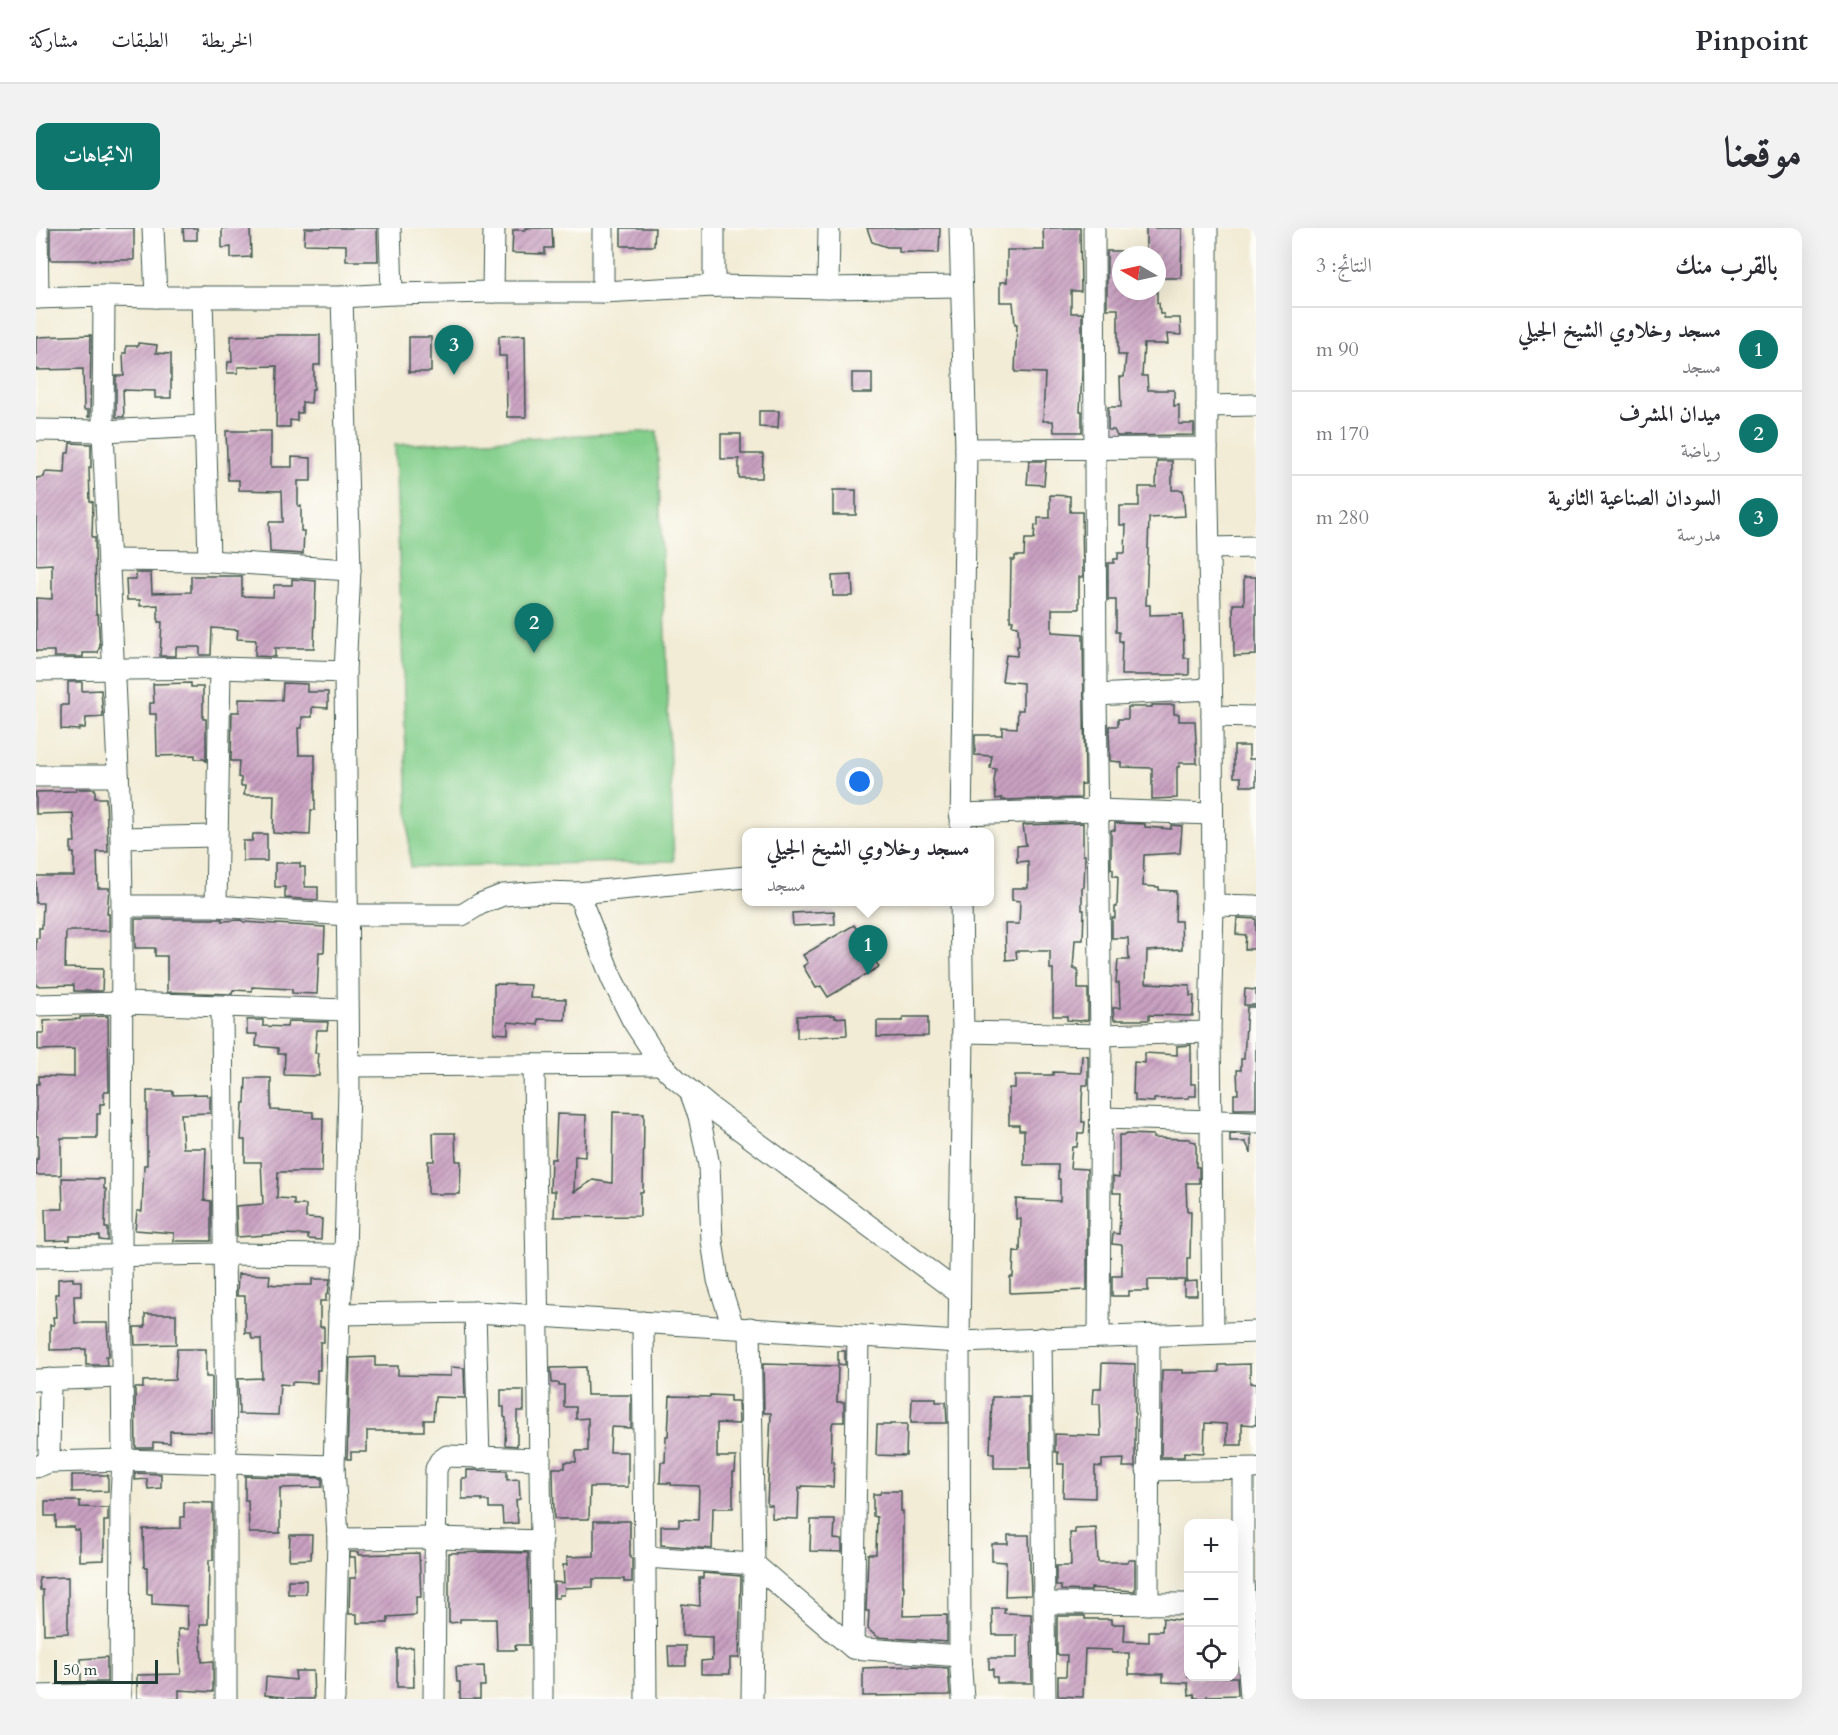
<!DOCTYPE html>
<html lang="ar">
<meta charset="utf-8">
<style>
body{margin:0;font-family:Cardo,Amiri,serif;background:#f2f2f3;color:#2b2b33;direction:rtl}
.controls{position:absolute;right:18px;bottom:18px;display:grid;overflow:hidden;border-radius:12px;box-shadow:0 6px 24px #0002}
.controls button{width:54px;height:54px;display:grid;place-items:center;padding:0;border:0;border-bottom:2px solid #e1e1e2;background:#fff;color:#2b2b33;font:30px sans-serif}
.compass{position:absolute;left:1076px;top:18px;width:54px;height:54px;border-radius:50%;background:#fff;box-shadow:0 6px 24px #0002;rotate:279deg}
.scale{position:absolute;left:18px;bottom:15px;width:104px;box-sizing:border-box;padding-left:6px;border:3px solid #1f3d34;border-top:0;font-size:16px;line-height:21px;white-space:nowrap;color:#1f3d34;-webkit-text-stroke:4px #fdfcf7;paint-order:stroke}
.you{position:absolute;left:824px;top:554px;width:21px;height:21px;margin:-15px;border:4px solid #fff;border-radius:50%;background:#1a73e8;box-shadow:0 0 0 9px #1a73e833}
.badge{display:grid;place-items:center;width:39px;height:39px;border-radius:50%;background:#0f766e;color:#fff;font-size:20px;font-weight:700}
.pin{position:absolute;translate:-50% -50px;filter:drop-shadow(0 2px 3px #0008)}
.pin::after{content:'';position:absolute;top:32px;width:21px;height:18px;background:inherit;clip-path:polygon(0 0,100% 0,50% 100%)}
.popup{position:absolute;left:706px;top:600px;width:252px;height:78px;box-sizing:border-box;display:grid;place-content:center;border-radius:12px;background:#fff;filter:drop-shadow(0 2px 4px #0005);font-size:20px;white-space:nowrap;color:#7c7c81}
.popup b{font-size:22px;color:#2b2b33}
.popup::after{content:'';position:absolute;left:50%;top:100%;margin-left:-12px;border:12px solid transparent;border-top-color:#fff}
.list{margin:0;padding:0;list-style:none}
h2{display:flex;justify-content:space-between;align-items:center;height:78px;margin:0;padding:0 24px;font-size:26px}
h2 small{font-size:20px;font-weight:400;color:#7c7c81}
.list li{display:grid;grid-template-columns:39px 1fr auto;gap:18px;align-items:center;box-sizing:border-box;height:84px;padding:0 24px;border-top:2px solid #e1e1e2}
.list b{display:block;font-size:22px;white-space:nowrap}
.list p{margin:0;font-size:20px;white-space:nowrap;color:#7c7c81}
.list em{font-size:20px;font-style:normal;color:#7c7c81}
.icon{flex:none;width:33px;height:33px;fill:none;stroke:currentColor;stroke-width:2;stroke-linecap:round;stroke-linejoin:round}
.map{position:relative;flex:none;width:1220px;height:1471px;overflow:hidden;direction:ltr;border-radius:12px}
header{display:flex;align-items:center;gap:36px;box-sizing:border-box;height:84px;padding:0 30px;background:#fff;border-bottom:2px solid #e1e1e2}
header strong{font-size:28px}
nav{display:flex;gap:33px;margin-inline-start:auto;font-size:21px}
.intro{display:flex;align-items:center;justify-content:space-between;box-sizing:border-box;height:144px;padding:0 36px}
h1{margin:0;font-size:42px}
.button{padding:15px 27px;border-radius:12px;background:#0f766e;color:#fff;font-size:21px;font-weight:700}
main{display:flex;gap:36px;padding:0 36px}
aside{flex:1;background:#fff;border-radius:12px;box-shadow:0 6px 24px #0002}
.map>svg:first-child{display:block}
</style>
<header>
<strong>Pinpoint</strong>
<nav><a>الخريطة</a><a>الطبقات</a><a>مشاركة</a></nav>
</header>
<div class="intro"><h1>موقعنا</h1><a class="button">الاتجاهات</a></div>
<main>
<aside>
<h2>بالقرب منك<small>النتائج: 3</small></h2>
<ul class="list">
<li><span class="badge">1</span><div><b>مسجد وخلاوي الشيخ الجيلي</b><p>مسجد</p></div><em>90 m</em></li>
<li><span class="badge">2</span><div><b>ميدان المشرف</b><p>رياضة</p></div><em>170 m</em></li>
<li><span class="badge">3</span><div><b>السودان الصناعية الثانوية</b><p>مدرسة</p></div><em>280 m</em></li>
</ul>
</aside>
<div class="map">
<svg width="1220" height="1471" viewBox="0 0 1220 1471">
<defs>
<pattern id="building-hatch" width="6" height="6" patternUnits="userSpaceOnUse" patternTransform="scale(1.5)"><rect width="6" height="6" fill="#c9a0c1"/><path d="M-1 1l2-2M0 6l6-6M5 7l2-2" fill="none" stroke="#a3849e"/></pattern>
</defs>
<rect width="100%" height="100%" fill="#fdfcf7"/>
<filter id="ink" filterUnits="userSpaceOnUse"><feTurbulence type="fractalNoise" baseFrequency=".0167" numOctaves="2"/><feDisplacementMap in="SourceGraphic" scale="12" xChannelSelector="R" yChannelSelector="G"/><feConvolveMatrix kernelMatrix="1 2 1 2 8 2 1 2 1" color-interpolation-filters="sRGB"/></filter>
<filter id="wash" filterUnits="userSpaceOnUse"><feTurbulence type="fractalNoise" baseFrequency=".008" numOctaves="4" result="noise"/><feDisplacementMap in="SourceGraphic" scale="24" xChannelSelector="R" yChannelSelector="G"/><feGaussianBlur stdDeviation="1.35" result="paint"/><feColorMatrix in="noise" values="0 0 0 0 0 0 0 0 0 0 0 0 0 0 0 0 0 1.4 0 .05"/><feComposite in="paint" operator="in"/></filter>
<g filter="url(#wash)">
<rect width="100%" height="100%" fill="#f2ecd6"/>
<path fill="#84cf8c" stroke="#528660" stroke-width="1.5" d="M621,203L638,633L374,639L359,217Z"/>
<g id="blocks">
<g fill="url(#building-hatch)">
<rect x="14" y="0" width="84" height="32"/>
<path d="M147,0H161V12H148Z"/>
<path d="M186,0H214L215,29L195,30V19L186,20Z"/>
<path d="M269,0H341L342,33H310V17L268,16Z"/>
<path d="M490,0H516L517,20H509V26L476,25L477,2H490Z"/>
<path d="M585,0H619L618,18H585Z"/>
<path d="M831,0H904L903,25L863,24V19H851L836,14Z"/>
<path d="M1007,0H1044L1045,63H1035V85H1046V146L1044,183H1046V204H1018L1017,193H1007L1009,145L979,144L981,96H979L977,74H964V54H971V22H1008Z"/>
<path d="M1110,0H1146L1145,50H1121V27H1110Z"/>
<path d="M1071,23H1085V63H1121V75H1123L1124,86H1128V90H1144L1145,107L1131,106L1132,116H1108L1106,148H1111L1112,162H1138V178L1143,177V196H1158V207L1081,208L1078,202H1072V179H1085L1084,149H1088L1090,127H1082V81H1071Z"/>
<path d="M55,107L54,189H52V182H48L47,141L0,142V109Z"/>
<path d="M235,107H284V137H278V161H276L275,175L266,174V185H261V193L254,192V199H240L241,138L202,139V145H191L192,134H196L195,108Z"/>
<path d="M489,107L490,189H471L470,128H463V108Z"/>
<rect x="373" y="109" width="22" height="35"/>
<path d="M102,115L121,117L120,125L135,126V170H119V163L87,162L88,189H80V148H88L87,125H90V118H102Z"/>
<rect x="816" y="145" width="20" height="20"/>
<path d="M723,183H743L742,200L723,199Z"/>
<path d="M190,203H235V239H256V229L275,230V253H262V278H265V303H268L267,326L234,324L233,294H247L246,263L203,262V252H192Z"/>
<path d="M685,206H705V226H727L726,250H703V231H685Z"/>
<path d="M34,215L55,216V240H53L54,273L57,274L56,309H59L60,386H62L64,420H63L62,425H47V429H18V423H0V370L16,371V336L0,337V250L8,249L9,244L29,245L30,225H33Z"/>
<path d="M993,233H1010L1008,257L991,256Z"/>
<path d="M1121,233H1136V262H1147L1149,288L1113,290L1110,377H1114V387L1147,386L1148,430H1153V447H1085L1086,413H1083V404H1080V372H1072V335H1078V331H1082V325H1089L1090,297H1084V278H1103V259H1120Z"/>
<rect x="797" y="262" width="23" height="25"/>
<path d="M1014,267L1034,268V284H1046L1047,349H1043V381H1016V404L1047,406L1049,556H1045V570L966,572V570L960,571L958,553L960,541L954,540L956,528L939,527V507H966V499L981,500L982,482H987V455L966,453L970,427L981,428V418H983L982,398L976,397L977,392L974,393L975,332H979V328H988L989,311H998L999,297L1002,298V290H1014Z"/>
<path d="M100,345H115L116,365L155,364V348H206V368L237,369L238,357H256V351L280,353L278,420H239V429L219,428L220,412L201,411L202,402L176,400L175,427H164V419H142L140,420V428H124L126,394H122V377L104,378V372H91L90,351H100Z"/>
<path d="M816,347L817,368H797L796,348Z"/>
<path d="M1208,349H1220V427L1198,428L1197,376H1208Z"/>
<path d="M32,454H46V463L65,462L67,489L50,490L49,500H43V502L25,501V477H32Z"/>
<path d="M155,455V459H167V491H170V533L168,531H159V527L121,528L120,486H114V475H118L117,456Z"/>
<path d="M247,455L271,456V464H292V480L276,479V489H266V500H262L263,527H279V582H275L274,607L237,605L238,567H208L209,558H205V550L202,549L203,533H195L196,484H203V471L246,472Z"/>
<path d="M1116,477H1138V486H1143V493H1159L1161,535H1143V539H1141V570L1116,571V540L1085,539V534L1074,533L1073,498H1082V491H1092V479H1116Z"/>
<path d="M1198,518H1213V531H1220V558H1205V549H1198Z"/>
<path d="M40,561H59V570H70L72,624H61L62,660H73L71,686H73V703H30L29,740L67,741L66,763H38V757L0,758V710H3V700H6L7,675H0V648H38V625H35V614H39L37,585L0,586V564L40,563Z"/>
<path d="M1047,595V627H1049L1048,659H1046V682H1048L1047,712H1039L1037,741H1042V761H1052V792L1043,793L1031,792V788H1017V741H1014V723H980L981,731L970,732L969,696H983L984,673L976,672V660H992V633L981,634V618L990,617L987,597Z"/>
<path d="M1079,595L1109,596V599L1135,601V597L1146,598L1144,625L1108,627L1107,658L1123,659V662L1140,663L1139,693H1145L1146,721L1111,723L1110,755L1154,757V768H1158L1157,788L1113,787V792H1078L1077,780H1084L1083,755H1080L1082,732H1093L1092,710H1076V690H1079V679H1081L1082,648H1077V641H1075V602H1079Z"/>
<path d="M217,606H231V633H207V613H216Z"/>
<path d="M239,635H264V639H269V659H282V672L249,670V659H239Z"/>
<path d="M798,683L799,696L757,698L756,685Z"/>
<path d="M1201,690L1220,691V721H1209L1210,707L1200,706Z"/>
<path d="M99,691H186V693L205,692L208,694L289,699L288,724H283L281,766L256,765V761L216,759V763L197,762L196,766L131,764V728H119V720H99Z"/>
<path d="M818,697L823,705L834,699L847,722L836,728L843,739L792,769L785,758L780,760L767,738L772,735L767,727Z"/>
<path d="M458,756L495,757L494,770L530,771L529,792L502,791V797L472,794V806L458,805Z"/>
<path d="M1209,761L1220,762V777H1208Z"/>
<path d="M1211,779H1220V881H1198V866H1202L1201,842H1205V831H1208Z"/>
<path d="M799,787V790L810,789L811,807L761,810V788Z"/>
<path d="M72,788L73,863H68V876H64V886H61V910H25V947H0V931H2V908H0V856H3V848L38,849V821L2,822V805H8L7,793L44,791V789Z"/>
<path d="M867,789H892V808L841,809V793H867Z"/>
<path d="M211,792H227V798L251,799L252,793L292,794L291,802H281L279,825H282L281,836H283V848L248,847L249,826H242V820L220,818L221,806H211Z"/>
<path d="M1155,817V856H1160V868H1153V870L1118,871V874L1099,873V866H1097L1098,834L1109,835V825L1141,827V818Z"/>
<path d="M1046,827L1052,828V857H1047L1046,872V894H1049L1048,905H1042L1041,919H1036L1034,940L1051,941V1062L974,1065V1049H977L978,1023L984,1024L985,991H980V971L1024,973V951H1022V937H988V902H983V897H973V860H979V847H1017V844L1045,845Z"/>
<path d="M210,850H235V882L277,884V890H287L286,944H242L241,970L258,971V977H270V990L286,991L285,1012L272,1011V1007L247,1006L201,1009L200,978L227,976L225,934H209V912H205L207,875H209Z"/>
<path d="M111,863H137V867L171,866V868H174V885L145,886L147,920H170L168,972L175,973V1013H138V1005L99,1002L101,983H106L108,937H111Z"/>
<path d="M577,884L608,885L607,964H604V988L518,989L519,963H514L515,931H519L521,886L550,887L549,929L539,928L538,964L557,952L576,955Z"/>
<path d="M397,905H419L420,933H425L424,966H392V933H398Z"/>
<path d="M1089,906L1117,907V910L1154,911V913L1160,914V939H1163V955H1150L1151,983H1155L1154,1030H1151V1052H1112V1063H1093V1068H1076V1048H1086V1017L1076,1016L1077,1005L1083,1006L1085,965H1077V949L1083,950V907H1089Z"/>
<path d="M1194,906L1215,907V925L1209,913V914H1194Z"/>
<path d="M26,950L68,951V961H70L69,1000H72V1013L64,1012V1008H34V1012L10,1013L9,981H27Z"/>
<path d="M202,1046L234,1047L233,1056L242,1057H276V1051H294L292,1066H290V1073H284V1099H288V1114H284V1142H281V1155L256,1154V1157L244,1156L242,1187L203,1186L202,1151L226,1150L225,1111H216L215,1105H209V1068H201Z"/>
<path d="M37,1050V1053H45V1068H38L39,1095H71L73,1128H70L71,1137H50V1121L14,1122V1097H18L17,1089H20L19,1066H22V1051Z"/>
<path d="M1161,1053V1067H1148V1054Z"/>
<path d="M109,1086H140V1116L99,1117L98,1099H109Z"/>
<path d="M141,1121H170V1149H176V1204L134,1203V1215L117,1214V1220H100L99,1160H107V1153L139,1152Z"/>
<path d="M802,1123H809V1137L802,1136Z"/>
<path d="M339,1129V1138H362V1147L415,1148V1139L428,1140L429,1170L399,1169L397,1192H388V1203H331V1224H315V1231H311L314,1130Z"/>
<path d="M1066,1135L1099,1136V1239H1087L1088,1231L1066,1232V1239L1059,1238V1270L1027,1269L1028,1236H1022V1224H1019V1206L1065,1208L1064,1176H1057L1058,1160H1065Z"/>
<path d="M727,1136L802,1138L801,1174H808V1194H797L796,1197L795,1233H798L797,1259L766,1258V1260H763L762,1291L736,1290V1277H731L735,1185H728Z"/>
<path d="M1214,1136V1155L1220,1156V1197L1206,1196V1217H1191V1199L1190,1196L1169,1195L1168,1225L1148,1224V1229H1125L1126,1142H1147V1145L1183,1144V1137Z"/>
<path d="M550,1139L551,1167H595V1200L575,1199L574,1224H592V1259H554L553,1291H518L517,1240H529V1234H540V1223H552V1190L540,1191V1179H528V1157H523V1155H516L515,1140Z"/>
<path d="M465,1162H488V1183H481V1218L469,1217L470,1190L468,1189V1179H465Z"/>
<path d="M674,1167L694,1168V1173H702L703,1196L681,1195V1229H700L699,1244H697V1280H677L676,1321L625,1317V1298H643V1291L662,1292L663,1258L635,1257V1255H624L625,1234H629L630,1208H632L634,1168L674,1169Z"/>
<path d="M956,1169H993L994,1240H958V1225H954Z"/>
<path d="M876,1170H900V1174H910L911,1195H875Z"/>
<path d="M854,1196H871L870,1228L840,1227L841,1197H854Z"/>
<path d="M431,1242L471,1243V1252L483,1251L484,1271L480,1272L482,1295L467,1296L466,1280H453V1273H446V1271H426V1250H431Z"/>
<path d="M99,1245L125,1246V1260L112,1261L111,1251L99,1252Z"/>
<path d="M36,1247H72V1263L36,1264Z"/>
<path d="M209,1248L286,1250V1259L244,1260V1305H213L212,1272H209Z"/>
<path d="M845,1263H865V1283H867V1358H868L867,1388L911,1387V1414L841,1409L832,1401L833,1383H830L832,1326H840L841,1289L837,1288V1266H844Z"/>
<path d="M9,1273H44V1279L72,1280V1293H68V1332L43,1333V1302H38V1299H20V1288H9Z"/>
<path d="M148,1274L177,1275V1332H173L172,1396H164L166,1434L177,1433V1464L143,1462V1471H101V1447L145,1446L142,1401H152L151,1378L116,1376V1366H111V1339H108L107,1301L145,1300V1289H148Z"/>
<path d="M775,1292H799L798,1311L806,1312V1324L774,1323Z"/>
<path d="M558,1293H594V1330H596V1354H588V1351H557V1359L529,1360L528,1367H523V1370H518V1354L528,1355L527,1337H531V1329L558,1328Z"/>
<path d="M1060,1300L1062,1334H1092V1332H1099V1363L1055,1360V1363L1025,1362V1358H1020V1338H1035L1034,1305H1039V1301Z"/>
<path d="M254,1307H276L275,1331L253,1332Z"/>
<path d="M972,1307H993L995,1367L969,1368L970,1334L956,1333V1316H972Z"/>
<path d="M314,1324H323V1327L383,1325L385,1369H380V1387L352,1389V1395H321V1386H313L314,1350H320L319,1329H314Z"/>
<path d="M452,1324L492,1325L493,1417H479L480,1422H461L460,1391H424V1394L413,1395V1325Z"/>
<path d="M667,1345L705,1348L703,1430H694V1446H665V1433L676,1432V1409L646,1408V1376L664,1378L663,1350H667Z"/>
<path d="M32,1349V1405L8,1406L7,1362H4L3,1350Z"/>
<rect x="252" y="1352" width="18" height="14"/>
<path d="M956,1380H969L968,1385L995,1386L996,1455H961V1449H957V1441H953V1430H981V1407H957Z"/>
<path d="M1021,1388H1049V1391H1075V1396H1089L1088,1413L1113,1414V1403H1126L1127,1390L1150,1393V1396H1152V1449H1201L1202,1467L1171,1468V1470H1159L1158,1466L1153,1467L1152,1455L1127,1454V1446H1093V1425H1076V1422L1049,1421L1047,1469L1022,1468V1448H1030L1031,1427H1021Z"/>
<path d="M632,1418H650V1438H633Z"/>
<path d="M377,1419L378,1459H361V1421Z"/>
<path d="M71,1429V1454H45V1431Z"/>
<path d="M448,1438L449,1458H444V1471H424V1454H421L420,1439Z"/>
<path d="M880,1438L912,1440L914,1467L827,1468V1440Z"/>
<path d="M259,1443H277L278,1471H248V1469L229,1467L230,1449L260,1452Z"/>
</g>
</g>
</g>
<g filter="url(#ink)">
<use href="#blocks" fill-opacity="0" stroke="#3f574c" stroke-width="1.5"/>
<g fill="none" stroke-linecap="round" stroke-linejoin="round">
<g stroke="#3f574c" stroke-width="23">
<g id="minor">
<path d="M1,0L2,70"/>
<path d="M117,0L120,69"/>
<path d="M354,0L356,66"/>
<path d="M924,0L930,221L925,604"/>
<path d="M1058,0L1060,467L1065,807L1063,1108"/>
<path d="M1171,0V220L1176,488L1177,677L1174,804L1177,1105"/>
<path d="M678,58V0"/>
<path d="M792,60L793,0"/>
<path d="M457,64L458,0"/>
<path d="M567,64V0"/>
<path d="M68,68L67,203L85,610L86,678L85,1028L87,1232L85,1267L84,1471"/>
<path d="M166,69L173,333"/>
<path d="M0,70L68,68L120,69H306L356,66L457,64H567L678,58L792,60L924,58"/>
<path d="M1171,178L1220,177"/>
<path d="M0,202L67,203L169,198"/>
<path d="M930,221L1171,220"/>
<path d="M1174,320L1220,319"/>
<path d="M73,332L173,333L314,342"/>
<path d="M0,442L184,440L309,444"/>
<path d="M1060,467L1175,461"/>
<path d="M1176,488L1220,489"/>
<path d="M0,548H82"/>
<path d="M924,586L1061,582L1176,586"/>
<path d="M85,610L180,608"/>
<path d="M542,665L576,751L597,793L625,836L640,851L675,880L923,1065"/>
<path d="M925,674L927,804L923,1114L924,1428L927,1471"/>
<path d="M1177,677L1220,678"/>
<path d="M86,678H180L311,687H426L444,676L467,667L507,664L542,665L710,649"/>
<path d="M180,678L184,440"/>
<path d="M0,777L87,775L312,782"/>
<path d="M186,780L190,1235V1471"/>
<path d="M927,804L1065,807L1174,804"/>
<path d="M498,837C500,1048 506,1260 506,1471"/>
<path d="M313,838L625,836"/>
<path d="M654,863L663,888L673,937L676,1013L682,1052L697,1099"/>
<path d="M1065,890L1220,894"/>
<path d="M0,1029L187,1026L309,1027"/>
<path d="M439,1084L443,1230"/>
<path d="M303,1086L439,1084L923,1114L1220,1104"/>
<path d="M607,1094L610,1471"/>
<path d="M714,1100L718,1336L716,1471"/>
<path d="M1005,1110L1009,1471"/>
<path d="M0,1152L85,1149"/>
<path d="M13,1234L14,1151"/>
<path d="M0,1239L13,1234L87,1232L298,1238"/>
<path d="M1207,1241V1353L1215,1471"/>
<path d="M1111,1242L1219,1240"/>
<path d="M302,1311L400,1310L506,1313"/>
<path d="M609,1329L718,1336L817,1420L924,1428"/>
<path d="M1008,1375L1152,1376"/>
<path d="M1112,1376L1113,1107"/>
<path d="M817,1420L822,1109"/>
<path d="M0,1468L84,1466"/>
<path d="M298,1471L302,1311L298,1238L303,1086L309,1027L313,858L309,444L314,342L306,69"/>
<path d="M398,1471L400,1241L404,1233L411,1228L504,1231"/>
</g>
</g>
<use href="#minor" stroke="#fff" stroke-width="21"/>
</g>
</g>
</svg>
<div class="controls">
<button>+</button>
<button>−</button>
<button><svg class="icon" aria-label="locate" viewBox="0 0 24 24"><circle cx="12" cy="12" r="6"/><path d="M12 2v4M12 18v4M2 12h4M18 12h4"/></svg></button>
</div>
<svg class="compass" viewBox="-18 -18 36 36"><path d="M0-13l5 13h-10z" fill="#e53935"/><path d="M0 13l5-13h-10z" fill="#7c7c81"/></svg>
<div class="scale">50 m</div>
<div class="you"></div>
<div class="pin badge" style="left:832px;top:747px">1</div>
<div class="popup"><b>مسجد وخلاوي الشيخ الجيلي</b>مسجد</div>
<div class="pin badge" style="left:498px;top:425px">2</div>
<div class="pin badge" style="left:418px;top:147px">3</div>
</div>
</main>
